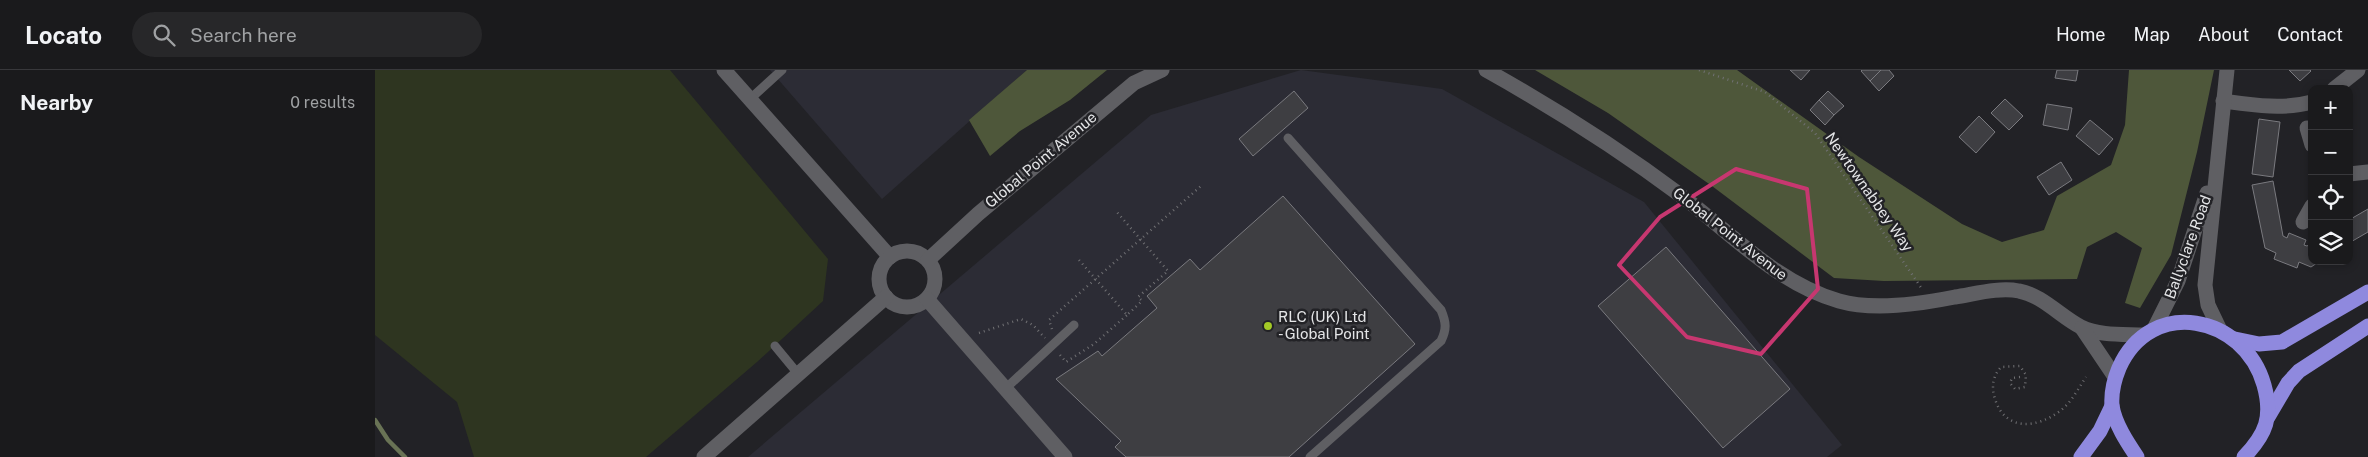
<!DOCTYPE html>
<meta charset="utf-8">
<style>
body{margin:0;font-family:"Public Sans",sans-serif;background:#272729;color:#f1f3f6}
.controls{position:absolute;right:15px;top:15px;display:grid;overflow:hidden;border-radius:10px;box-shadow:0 2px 8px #0003}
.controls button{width:45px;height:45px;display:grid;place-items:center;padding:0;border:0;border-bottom:1px solid #38383b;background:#1a1a1c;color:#f1f3f6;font:25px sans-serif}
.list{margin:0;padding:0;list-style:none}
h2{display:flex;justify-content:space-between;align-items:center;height:65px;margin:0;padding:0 20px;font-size:21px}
h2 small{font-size:16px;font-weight:400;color:#9fa1a3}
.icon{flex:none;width:28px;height:28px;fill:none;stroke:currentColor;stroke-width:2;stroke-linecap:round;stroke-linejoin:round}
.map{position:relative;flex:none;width:1993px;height:387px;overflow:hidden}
header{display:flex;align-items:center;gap:30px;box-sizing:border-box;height:70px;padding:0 25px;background:#1a1a1c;border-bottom:1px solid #38383b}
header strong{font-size:24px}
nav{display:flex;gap:28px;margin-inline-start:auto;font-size:18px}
.search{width:350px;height:45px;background:#272729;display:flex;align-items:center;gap:12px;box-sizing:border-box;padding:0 18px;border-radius:28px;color:#9fa1a3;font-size:19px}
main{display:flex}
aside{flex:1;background:#1a1a1c}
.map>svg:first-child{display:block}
</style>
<header>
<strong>Locato</strong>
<div class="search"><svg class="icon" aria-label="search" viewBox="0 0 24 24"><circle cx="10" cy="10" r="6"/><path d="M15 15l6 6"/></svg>Search here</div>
<nav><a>Home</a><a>Map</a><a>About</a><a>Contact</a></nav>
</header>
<main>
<aside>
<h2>Nearby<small>0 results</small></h2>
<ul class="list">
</ul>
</aside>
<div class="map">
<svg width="1993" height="387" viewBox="0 0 1993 387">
<rect width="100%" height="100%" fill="#222226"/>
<g fill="#2c2c35">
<path d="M395,0H652L507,129Z"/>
<path d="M926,0L1067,19L1269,132L1467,375L1452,387H373L776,45Z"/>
</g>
<path fill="#2e3520" d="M0,0H295L453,189L448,231L382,292L271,387H99L82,332L0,265Z"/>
<g fill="#4e573a">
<path d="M652,0H732L695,30L645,61L615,86L594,50Z"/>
<path d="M1160,0H1362L1484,87L1587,154L1627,172L1669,160L1682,126L1736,95L1750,55L1754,0H1839L1822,82L1796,185L1765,238L1750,233L1767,178L1741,162L1712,177L1702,209L1509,211L1459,208L1337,116L1233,43Z"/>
</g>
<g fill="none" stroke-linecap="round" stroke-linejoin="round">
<path stroke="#697355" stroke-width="4.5" d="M0,350L13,370L30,387"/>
</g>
<g fill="#3e3e42" stroke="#7a7a7f">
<path d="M1415,0H1435L1426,10Z"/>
<path d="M1487,0H1506L1495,11L1486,1Z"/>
<path d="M1506,0H1514L1519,6L1504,21L1495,11Z"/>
<path d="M1682,0H1703L1701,11L1680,8Z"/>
<path d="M1914,0H1935L1936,1L1925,11Z"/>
<path d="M919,21L933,38L878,86L864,69Z"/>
<path d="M1453,21L1469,36L1459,45L1444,30Z"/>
<path d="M1630,29L1648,46L1634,60L1616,43Z"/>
<path d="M1444,30L1459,45L1450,55L1435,40Z"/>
<path d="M1672,34L1697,38L1693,60L1668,55Z"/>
<path d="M1604,46L1620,62L1601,83L1584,67Z"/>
<path d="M1884,49L1905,52L1898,107L1877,104Z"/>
<path d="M1715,50L1738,69L1724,85L1701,66Z"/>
<path d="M1686,92L1697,110L1674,125L1662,107Z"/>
<path d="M1898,111L1908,166L1912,168L1914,163L1931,170L1929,175L1932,176L1937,173V191H1945L1936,197L1924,192L1922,198L1899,189L1901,183L1890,178L1877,115Z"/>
<path d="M908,126L1040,274L914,387H751L740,377L746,371L681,309L723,281L727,286L782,238L772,226L815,189L825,200Z"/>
<path d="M1993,139V162L1974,173V150Z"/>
<path d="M1291,177L1415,319L1348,378L1223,236Z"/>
</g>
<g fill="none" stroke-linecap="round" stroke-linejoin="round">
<g stroke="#717174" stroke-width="2.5" stroke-dasharray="1 4" stroke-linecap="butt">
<path d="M1324,0L1390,22L1440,63L1547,219"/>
<path d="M704,190L752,245L767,231L763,227L793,201L741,141"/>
<path d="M677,259L674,250L826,116"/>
<path d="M604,263L646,249L658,255L670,268"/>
<path d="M685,285L691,292L719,274L752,245"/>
<path d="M1645,307L1637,308L1635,313L1640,319L1650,317L1651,305L1645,296L1626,297C1618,306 1616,316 1620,329C1630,361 1661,359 1685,341C1696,333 1703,319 1711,307"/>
</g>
<g stroke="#5f5f63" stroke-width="9">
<path d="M375,29L407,0"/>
<path d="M913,68L1066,240C1071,252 1072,259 1066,271L935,387"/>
<path d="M400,276L424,305"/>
<path d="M630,319L699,255"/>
</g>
<g stroke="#5f5f63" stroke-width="15">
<path d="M349,0L515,187"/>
<path d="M1111,0C1179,38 1245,80 1308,127C1357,164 1403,214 1464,231C1499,241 1545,234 1580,227C1600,224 1624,217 1644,221C1667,225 1686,247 1706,257C1725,266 1749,264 1769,265"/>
<path d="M1959,19L1983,0"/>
<path d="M1848,31C1877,35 1908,40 1937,32"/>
<path d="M1932,58L1937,75"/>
<path d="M1974,104L1993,102"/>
<path d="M1928,152L1937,136"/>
<circle cx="532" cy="209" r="28"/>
<path d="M553,190L603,144L759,13L787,0"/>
<path d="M552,229L690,387"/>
<path d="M1707,258L1740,307"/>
<path d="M329,387L511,227"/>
</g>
<g stroke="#5f5f63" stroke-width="15">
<path d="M1779,259L1803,211L1832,123"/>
<path d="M1845,260L1833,235L1830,215L1852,0"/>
</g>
<g stroke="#8f89de" stroke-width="15">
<path d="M1860,269L1884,274L1907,272L1993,222"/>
<path d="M1893,347L1913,313L1924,301L1993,256"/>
<path d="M1706,387L1725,361L1737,336"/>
<path d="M1762,387C1752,372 1740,354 1737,336C1736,323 1739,310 1744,298C1776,226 1869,245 1889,315C1898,347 1891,364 1869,387"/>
</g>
</g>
<path fill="none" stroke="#c73770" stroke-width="4" stroke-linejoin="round" d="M1361,99L1432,119L1443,219L1386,284L1312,267L1244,195L1285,147Z"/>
<circle fill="#a3c926" stroke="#222226" stroke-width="2" cx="893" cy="256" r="5"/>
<g text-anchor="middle" stroke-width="5" stroke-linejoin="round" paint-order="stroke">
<g font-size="15" fill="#e4e5e7" stroke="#222226">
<text transform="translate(666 90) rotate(-40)" y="5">Global Point Avenue</text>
<text transform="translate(1494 122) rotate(55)" y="5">Newtownabbey Way</text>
<text transform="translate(1355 164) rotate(38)" y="5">Global Point Avenue</text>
<text transform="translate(1813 177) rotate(-70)" y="5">Ballyclare Road</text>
</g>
<g font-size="15" fill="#e4e5e7" stroke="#222226" text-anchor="start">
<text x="903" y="252">RLC (UK) Ltd<tspan x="903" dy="17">- Global Point</tspan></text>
</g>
</g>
</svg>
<div class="controls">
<button>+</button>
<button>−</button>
<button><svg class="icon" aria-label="locate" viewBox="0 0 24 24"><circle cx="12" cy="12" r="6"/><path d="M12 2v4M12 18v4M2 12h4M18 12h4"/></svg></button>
<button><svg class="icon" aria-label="layers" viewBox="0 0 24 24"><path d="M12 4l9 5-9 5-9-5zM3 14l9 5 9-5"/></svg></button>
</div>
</div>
</main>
